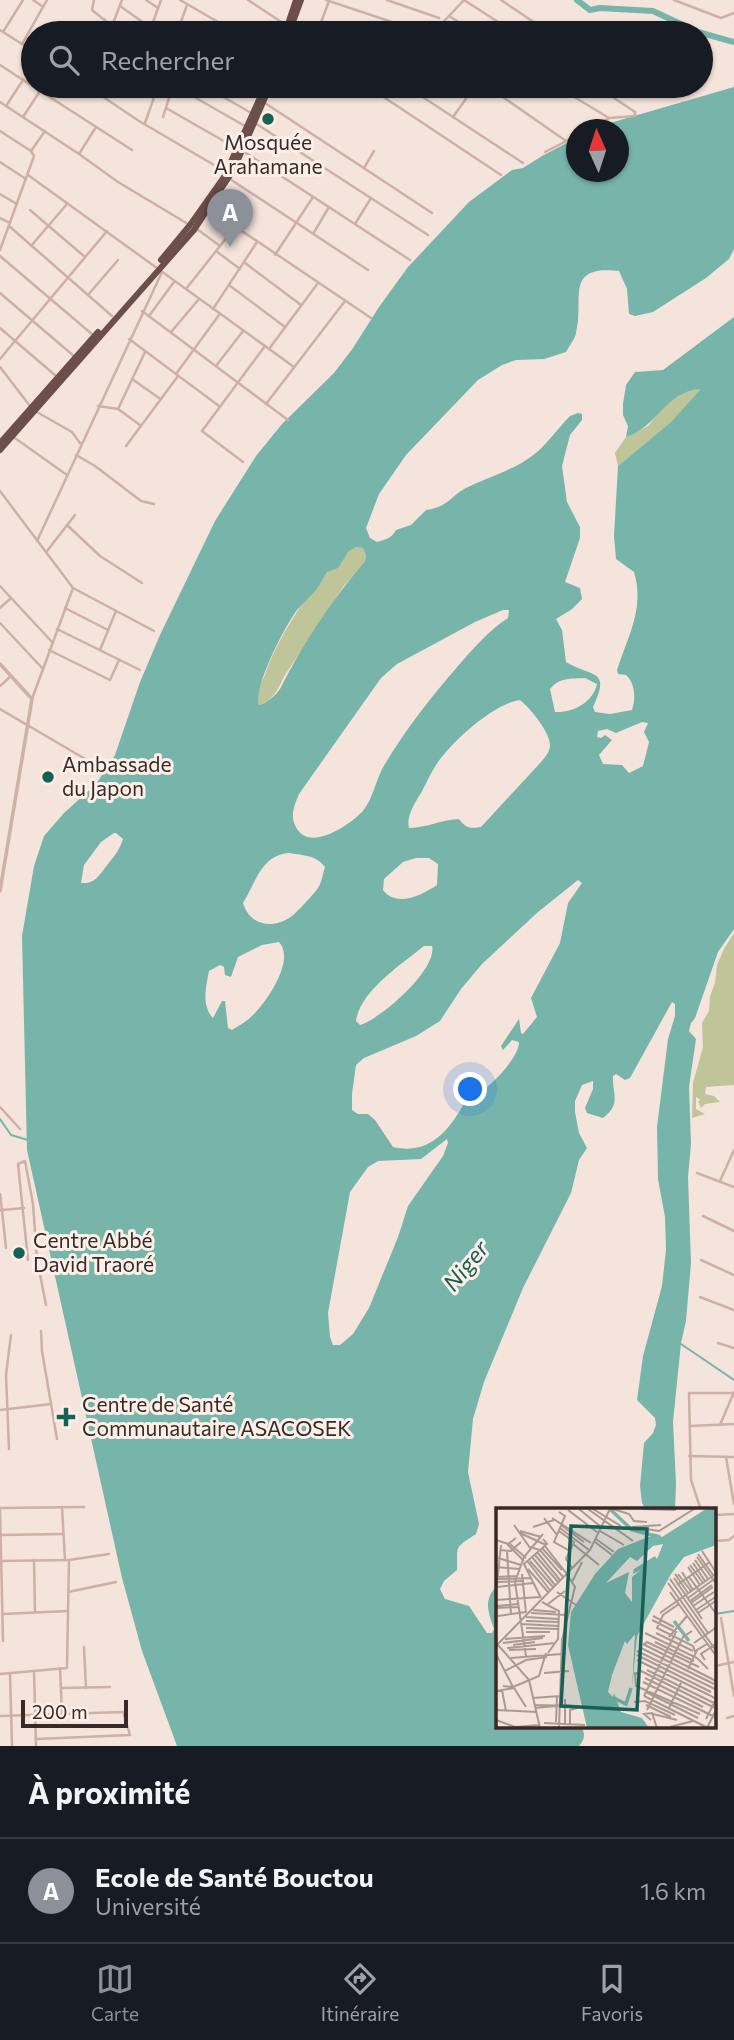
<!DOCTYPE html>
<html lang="fr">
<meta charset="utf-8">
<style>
body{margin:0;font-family:Commissioner,sans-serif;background:#242831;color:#f1f3f6}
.compass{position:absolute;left:566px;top:119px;width:63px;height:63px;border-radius:50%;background:#171b24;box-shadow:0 2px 5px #0004;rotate:357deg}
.scale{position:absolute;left:21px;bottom:18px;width:107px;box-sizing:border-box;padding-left:7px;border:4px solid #392a27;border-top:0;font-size:19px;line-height:24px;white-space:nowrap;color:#392a27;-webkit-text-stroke:5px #fbefe8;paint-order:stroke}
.you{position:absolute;left:471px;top:1090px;width:24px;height:24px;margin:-18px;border:5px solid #fff;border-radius:50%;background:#1a73e8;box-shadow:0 0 0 10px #1a73e833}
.badge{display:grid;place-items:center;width:46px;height:46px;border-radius:50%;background:#8c9099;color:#fff;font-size:23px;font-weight:700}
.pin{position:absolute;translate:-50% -58px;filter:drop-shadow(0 2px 4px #0008)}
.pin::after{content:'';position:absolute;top:37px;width:24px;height:21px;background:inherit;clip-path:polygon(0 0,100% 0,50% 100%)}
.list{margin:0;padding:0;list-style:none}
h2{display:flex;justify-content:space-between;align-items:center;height:91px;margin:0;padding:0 28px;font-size:30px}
h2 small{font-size:23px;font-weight:400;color:#9ea1a6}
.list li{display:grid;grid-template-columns:46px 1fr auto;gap:21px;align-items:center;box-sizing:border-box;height:105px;padding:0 28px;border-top:2px solid #363941}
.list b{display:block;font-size:26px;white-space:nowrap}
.list p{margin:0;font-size:23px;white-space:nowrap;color:#9ea1a6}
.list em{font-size:23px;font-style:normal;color:#9ea1a6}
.icon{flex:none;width:38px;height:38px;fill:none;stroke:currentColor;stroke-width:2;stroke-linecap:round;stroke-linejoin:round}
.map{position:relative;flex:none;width:734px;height:1746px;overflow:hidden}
.search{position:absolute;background:#171b24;box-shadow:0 2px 5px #0004;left:21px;right:21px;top:21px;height:77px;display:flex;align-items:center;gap:18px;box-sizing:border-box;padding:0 24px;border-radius:38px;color:#9ea1a6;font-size:26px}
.sheet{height:196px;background:#171b24}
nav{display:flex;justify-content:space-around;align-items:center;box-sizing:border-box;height:98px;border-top:2px solid #363941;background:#171b24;font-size:19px;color:#9ea1a6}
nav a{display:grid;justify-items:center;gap:4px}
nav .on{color:#8c9099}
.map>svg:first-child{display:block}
</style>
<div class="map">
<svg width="734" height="1746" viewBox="0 0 734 1746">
<rect width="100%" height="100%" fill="#f4e4db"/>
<g fill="#bfc599">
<path d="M701,388V391L671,422L618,466L615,453L626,437L648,426L670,399L679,394Z"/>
<path d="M356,547L363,548L366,556L365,561L343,587L285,675C279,687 273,702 259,705C255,692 263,681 267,669C281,632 322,567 356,547Z"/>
<path d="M734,933V1085L706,1087L705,1094L714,1096L720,1102L705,1104L701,1108L698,1101L701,1100L696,1097V1109L705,1114L692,1118L693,1083L703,1047L702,1023L709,1011L710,996L715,983L717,965L724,949Z"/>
</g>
<path fill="#77b5ab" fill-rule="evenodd" d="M734,87V249L729,259L706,278L653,312L635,316L629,314L627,289L619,271C563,265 585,299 576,333C575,339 569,346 566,352L544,359L516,360L502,365L478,380L406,455L379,494L366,528L370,538L377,542C386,539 391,539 396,530L411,525L426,510C449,507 451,495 468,487C490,476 512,471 532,456C546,446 558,428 570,416L578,413L582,414V420L570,435L562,466L567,502L580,527V538L565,582L580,588L582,599L572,609L556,619L562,630L566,662C593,678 611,668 593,707L595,712L610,714L632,710C636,698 635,683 626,675L618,674L617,670C628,636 645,608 634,572L616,559L614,536L618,466L671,422L701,389C665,391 659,426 626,437L628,426L623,415V404L626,385L635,372L663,370L734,317V929L718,952L695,1018L691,1023L689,1031L696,1039L689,1087L691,1144L688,1177L691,1263L686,1321L681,1343L673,1422L676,1484L675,1510H646L642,1503L640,1486L644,1443L653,1433L656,1425L655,1418L637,1400L643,1356L662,1286L666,1250L665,1217L658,1179L657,1127L668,1039L675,1016V1004L672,1002L630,1078L625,1080L616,1074L613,1076C612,1095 622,1103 603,1118L587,1113L585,1108L593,1089V1081L582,1085L575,1101V1112L579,1133L587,1148L579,1160L571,1193L523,1288L484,1382L473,1419L468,1472L479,1524L476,1534C453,1549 458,1545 457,1570L444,1581L440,1589L445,1599L469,1606L487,1633H492L494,1629C489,1614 483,1601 495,1588L498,1589V1727H582C585,1735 585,1739 579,1746H177L142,1651L122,1578L27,1150L22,936L34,866L44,836L64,813L96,784L115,755L140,682L160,635L215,521L256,456L282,424L334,373L353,348L379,307L408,267L469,202L512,170L523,168L542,156L576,138V172H618V130L596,129L610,123ZM356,547L363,548L366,556L365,561C332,600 303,643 280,689C276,695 266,704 259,705C253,687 285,626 297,610C303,603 310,597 316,590C320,585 323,578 327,572L338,568L348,552ZM503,610H509L508,618C489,630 473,649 458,666C431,697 406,729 385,764C376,778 373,800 362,812C348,826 307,854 295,825C290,815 295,804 299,794L381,678L397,664L475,622ZM585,678L597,684C593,703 572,713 555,712L550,689C560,677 571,679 585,678ZM520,700C530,708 550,732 550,745C550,751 546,756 542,761L481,827C470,829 466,828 459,819C443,819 427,828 409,828C406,816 415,803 421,793C426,784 430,774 436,765C451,742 493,704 520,700ZM642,722L648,723L644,732L649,742L643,766L629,773L622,765L603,764L599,755L612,740L605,735L601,738L597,737L598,731L607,729L616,733ZM114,833H116L123,839C119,851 115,855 108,864C99,875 96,884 81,883L84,865L101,842ZM288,853C302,855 316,855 325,867C323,873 322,882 318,888C315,893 296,913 292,916C273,930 250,926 243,903C256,882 261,856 288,853ZM416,858H429L438,864L437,885C422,895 397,908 383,890L384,879L403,862ZM578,880L582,883L568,903L560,943L531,998L537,1017L523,1034L521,1033L519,1019L501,1046L503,1050L512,1040L519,1042C519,1056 496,1081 484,1089C479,1092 473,1093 469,1097C464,1102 461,1110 457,1115C442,1139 422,1154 393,1147L375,1120L368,1114H358L352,1110V1094L356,1065L364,1058L416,1036L440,1021L461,989L482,964L538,912ZM279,942C296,960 266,1003 251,1017C246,1022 238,1026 232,1030L228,1028L225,1001H222L213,1018C201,1005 206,987 209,971L220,965L224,967L225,975L231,977L238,957L262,945ZM424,946H432C438,969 381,1019 360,1025L356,1021C360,991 402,964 424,946ZM447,1139L448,1143L443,1156L408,1206L398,1237L369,1308L353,1334L340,1345H333L330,1337L328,1313L350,1192L368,1167L378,1161L421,1159Z"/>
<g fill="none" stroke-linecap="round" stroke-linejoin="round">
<g stroke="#77b5ab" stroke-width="2">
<path d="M0,1119L11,1135L28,1140"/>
<path d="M681,1344L734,1380"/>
<path d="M715,1614L734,1611"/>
</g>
<path stroke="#77b5ab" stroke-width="6" d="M577,0L590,10L600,8L653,11L698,32L734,42"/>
<g stroke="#ceb0a6" stroke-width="2.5">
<path d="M33,0L42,6"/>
<path d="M94,0L92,10L112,26L122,0"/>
<path d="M146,0L158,8"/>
<path d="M180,0L237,33"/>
<path d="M248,0L286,25"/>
<path d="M326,0L398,24"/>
<path d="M387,0L439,18"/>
<path d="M464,0L515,33"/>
<path d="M501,0L550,33"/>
<path d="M674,0L721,18L734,13"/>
<path d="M120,6L151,28"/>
<path d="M449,16L476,33"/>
<path d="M0,30L33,51"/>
<path d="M3,32L23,0"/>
<path d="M149,33L161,0"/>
<path d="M177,33L187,5"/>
<path d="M317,33L329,1"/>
<path d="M433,33L464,0"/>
<path d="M529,33L535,24"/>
<path d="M22,44L47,0"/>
<path d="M0,65L132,150"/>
<path d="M87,86L139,121L226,172"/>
<path d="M175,86L245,126"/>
<path d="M204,86L253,114"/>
<path d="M367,86L501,175"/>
<path d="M406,86L523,163"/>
<path d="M487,86L566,141"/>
<path d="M514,86L531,96"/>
<path d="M556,86L609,118"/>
<path d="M570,95L575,86"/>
<path d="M49,96L57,86"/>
<path d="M0,102L79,154L118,182L188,224"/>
<path d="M265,103L432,213"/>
<path d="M6,106L23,80"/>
<path d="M166,108L236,148"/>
<path d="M23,117L40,91"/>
<path d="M163,117L173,86"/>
<path d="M453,117L475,86"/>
<path d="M145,123L158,86"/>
<path d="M255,123L428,235"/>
<path d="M587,130L609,118L635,116V112L596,86"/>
<path d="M0,131L31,151L34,156L0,250"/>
<path d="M31,151L45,131"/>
<path d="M243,151L410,260"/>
<path d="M545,152L576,136"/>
<path d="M79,154L96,127"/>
<path d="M0,162L26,179"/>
<path d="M364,168L374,151"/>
<path d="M28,175L294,367"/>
<path d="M230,179L368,270"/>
<path d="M0,194L17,204"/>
<path d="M208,208L371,318"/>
<path d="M30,210L85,257"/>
<path d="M0,218L10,223"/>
<path d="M355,224L371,198"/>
<path d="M9,226L112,316"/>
<path d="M197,229L220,246"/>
<path d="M313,234L329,207"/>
<path d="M31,246L67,204"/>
<path d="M216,251L240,269"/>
<path d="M275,255L313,197"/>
<path d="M0,256L93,335"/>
<path d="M245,263L301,305"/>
<path d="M229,285L285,327"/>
<path d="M186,289L235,227"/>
<path d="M0,293L75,357"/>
<path d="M88,295L118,260"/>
<path d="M213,309L257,242"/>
<path d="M142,311L288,420"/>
<path d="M149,316L174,282"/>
<path d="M0,328L56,376"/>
<path d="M171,332L199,299"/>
<path d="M129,339L219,406"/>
<path d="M269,349L318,283"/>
<path d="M0,359L107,231"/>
<path d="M216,366L243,331"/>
<path d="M0,367L30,406"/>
<path d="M176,374L219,315"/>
<path d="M132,379L159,398"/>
<path d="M266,404L345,301"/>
<path d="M98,406L118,409L140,425"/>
<path d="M118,409L145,352"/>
<path d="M35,411L72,432L80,443"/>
<path d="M12,436L67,475"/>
<path d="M126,446L178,376"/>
<path d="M76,455L95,466L141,501L154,504"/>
<path d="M243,462L202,431L265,346"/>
<path d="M0,491L73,588L32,699"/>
<path d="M67,525L100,556L142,583"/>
<path d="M37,541L162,272"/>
<path d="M47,551L75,515"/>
<path d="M0,586L52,642"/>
<path d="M73,588L154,631"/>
<path d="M0,608L10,599"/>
<path d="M65,608L108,630"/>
<path d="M0,623L43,669"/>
<path d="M57,629L140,670"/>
<path d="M49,650L110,680L119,660"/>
<path d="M100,650L116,611"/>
<path d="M0,686L11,676"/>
<path d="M0,709L87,760"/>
<path d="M0,1107L20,1129"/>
<path d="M697,1173L734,1187"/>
<path d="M720,1181L734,1150"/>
<path d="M0,1194L2,1210L24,1208"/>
<path d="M0,1210H2L6,1248"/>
<path d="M703,1216L734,1231"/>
<path d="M28,1260L18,1164L25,1161L33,1204L37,1259L46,1305"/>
<path d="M701,1260L734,1275"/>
<path d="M700,1297L734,1310"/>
<path d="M41,1331L42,1351L57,1439"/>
<path d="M718,1343L734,1348"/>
<path d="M0,1410L51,1404"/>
<path d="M720,1425L734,1392"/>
<path d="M690,1426L734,1424"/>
<path d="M9,1449L6,1375L11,1335"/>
<path d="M689,1456L734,1457"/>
<path d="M726,1457L734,1504"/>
<path d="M62,1507L65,1560"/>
<path d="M0,1508L3,1641"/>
<path d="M0,1508L84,1507"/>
<path d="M701,1510L691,1480L689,1393H733"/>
<path d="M715,1515L734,1514"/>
<path d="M1,1535L63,1534"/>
<path d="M715,1541L729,1540L734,1536"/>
<path d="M34,1560L35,1612"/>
<path d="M0,1561L69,1560L109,1554"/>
<path d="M68,1592L116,1582"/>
<path d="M3,1614L68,1611"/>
<path d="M721,1618L734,1696"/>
<path d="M84,1647L86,1688"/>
<path d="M715,1666L734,1662"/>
<path d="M60,1668L62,1714"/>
<path d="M34,1671L36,1746"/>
<path d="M10,1673L12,1746"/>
<path d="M0,1674L67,1668L69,1560"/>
<path d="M61,1688L110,1687"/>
<path d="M0,1716L123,1712L130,1735L36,1739"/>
<path d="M727,1718L734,1716"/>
</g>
<path stroke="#ceb0a6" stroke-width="3.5" d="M0,664L32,699L0,891"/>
<g stroke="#6c4e4a" stroke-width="6">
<path d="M285,33L296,0"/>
<path d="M289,33L301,0"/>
<path d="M161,260L190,225L224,177L263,91"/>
<path d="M0,443L98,332"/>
<path d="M0,450L194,230L234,169L270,86"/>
</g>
</g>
<g fill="#185f56" stroke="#fbefe8" stroke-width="2.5">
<circle cx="268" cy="119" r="7"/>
<circle cx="48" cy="777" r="7"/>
<circle cx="19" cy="1253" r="7"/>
<path d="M62.5 1406.5h7v7h7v7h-7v7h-7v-7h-7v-7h7z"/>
</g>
<g text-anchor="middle" stroke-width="6" stroke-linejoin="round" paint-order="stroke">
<g font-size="21" fill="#392a27" stroke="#fbefe8" text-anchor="start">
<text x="268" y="150" text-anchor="middle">Mosquée<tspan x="268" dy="24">Arahamane</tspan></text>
<text x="62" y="772">Ambassade<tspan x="62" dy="24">du Japon</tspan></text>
<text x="33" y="1248">Centre Abbé<tspan x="33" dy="24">David Traoré</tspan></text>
<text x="82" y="1412">Centre de Santé<tspan x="82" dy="24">Communautaire ASACOSEK</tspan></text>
</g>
<g font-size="23" font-style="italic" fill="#185f56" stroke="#fbefe8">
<text transform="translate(466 1266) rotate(-51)" y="8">Niger</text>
</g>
</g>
<g transform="translate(496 1508)">
<rect width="220" height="220" fill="#f4e4db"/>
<path d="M210,1H220V37L188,49L175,66L141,128L136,180L139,126L131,136L129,133L116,167L112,184L117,189L118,185L125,204L146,210L153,220H91L72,137L75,104L99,66L122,41L160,26L166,29ZM167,36L161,51L159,48L138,61L137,66L145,62L136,69V94L129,85L133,64L110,75L134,49L141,53L157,38Z" fill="#77b5ab" fill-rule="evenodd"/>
<path fill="none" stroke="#77b5ab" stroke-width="3.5" d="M114,1L136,22L164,29M178,113L193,133M118,190L130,196L135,180"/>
<path fill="none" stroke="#a99a93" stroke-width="2" d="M83,1L105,19M92,1L137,33M97,1L125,18M117,1L133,6L138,13L151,14M146,1L180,2M72,2L101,24M63,4L69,8L58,34L74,43M48,10L61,27M56,10L95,35M18,17L34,40M65,17L88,34M165,17L136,19L163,23L198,1M37,19L58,12M64,20L93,42M24,23L45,29M63,23L78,34L70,51L76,60M104,23L128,37M24,25L50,37M100,31L118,44M0,32L12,36L20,30M99,34L116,47M11,36L28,53M14,36L30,50M77,36L103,57M49,38L70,65M34,39L44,42L67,69M46,40L66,62M4,42L15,43L25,34M11,43L15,107M206,43L221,66M41,44L64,72M202,46L217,67M39,47L62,74M36,49L59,77M201,49L221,77M2,50L25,57M199,52L212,71M34,53L57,79M32,54L54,82M197,55L209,73M194,57L207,75M0,59L23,61M192,59L204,77M32,61L52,84M186,64L197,82M26,66L30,105M179,66L192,85M182,66L195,83M0,69L21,68M193,69L221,107M178,70L206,111M2,71L35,70M174,71L212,125M2,74L28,73M76,74L86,54M172,75L221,144M181,77L214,54M1,79L37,75M61,84L80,97M174,84L221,149M0,86L5,37M45,90L28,56L51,36L47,31M192,90L221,69M0,92L44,89M194,93L216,77M46,94L63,103L62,131L52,145M195,95L217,79M52,96L69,83M183,96L167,107L161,120L197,138L200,146M0,98L22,96M197,98L218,84M0,100L22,99M37,102L60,104M200,102L221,88M35,105L71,107M164,105L221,65M202,105L221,92M2,108L30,104M157,108L178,119M30,109L62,111M30,113L62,114M26,116L62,118M30,120L62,121M30,124H54M149,125L201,150L212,161M160,125L197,143M173,129L191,108M9,131L49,128M159,134L198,153M7,135L47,130M198,135L221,119M147,136L220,173M2,137L33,172L44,220M17,137L39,134M147,137L151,134L203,159M0,138L94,42L114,1M11,140L59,135M145,140L218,176M13,142L40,141M141,143L221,182M0,146L17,179M141,147L215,184M30,148L19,74L28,49L47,26M15,150L65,146M141,152L213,187M209,152L205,146L221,135M192,161L201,142L211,136M151,162L218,195M9,163L30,152L51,149M145,163L221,201M48,165L73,163M143,166L139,165L140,178L204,206M149,170L207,199M147,174L221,210M7,178L17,179L43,168L50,145M6,182L10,203M0,183L18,180L30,199M150,184L202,210M148,188L180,124L156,112M148,188L212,220M37,190L64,188M138,194L149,193L179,207M39,197L79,198H69M150,197L175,209M39,200L60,198M173,200L185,175M0,202L40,204M151,202L187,129L196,123M157,206L181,212M210,211L220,191L213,187M0,212L19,219L43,217M155,212L148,206L156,205L161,220M60,214L61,189M48,215L89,217M69,216V191M74,216V202L81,200M174,219L197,213M63,220L66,132L79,79L71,66M211,220L221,200"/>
<path fill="#185f56" fill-opacity="0.15" stroke="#185f56" stroke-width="3.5" d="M75,18L151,21L141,202L65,198Z"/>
<rect width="220" height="220" fill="none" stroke="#392a27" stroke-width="3.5"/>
</g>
</svg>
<svg class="compass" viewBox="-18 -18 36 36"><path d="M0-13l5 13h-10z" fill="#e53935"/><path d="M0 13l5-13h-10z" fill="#9ea1a6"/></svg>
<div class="scale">200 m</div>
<div class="you"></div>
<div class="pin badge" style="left:230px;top:247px">A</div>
<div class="search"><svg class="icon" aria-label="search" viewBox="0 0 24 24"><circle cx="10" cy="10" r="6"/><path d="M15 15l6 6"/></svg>Rechercher</div>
</div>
<section class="sheet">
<h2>À proximité<small></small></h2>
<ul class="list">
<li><span class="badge">A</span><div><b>Ecole de Santé Bouctou</b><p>Université</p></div><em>1.6 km</em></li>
</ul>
</section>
<nav>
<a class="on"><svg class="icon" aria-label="map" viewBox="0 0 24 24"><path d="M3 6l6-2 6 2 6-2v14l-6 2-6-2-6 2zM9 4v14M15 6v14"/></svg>Carte</a>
<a><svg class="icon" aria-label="directions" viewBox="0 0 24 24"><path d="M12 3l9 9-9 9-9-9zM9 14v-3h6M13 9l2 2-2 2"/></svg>Itinéraire</a>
<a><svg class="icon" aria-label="saved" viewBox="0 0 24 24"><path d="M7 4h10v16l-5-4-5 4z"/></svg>Favoris</a>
</nav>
